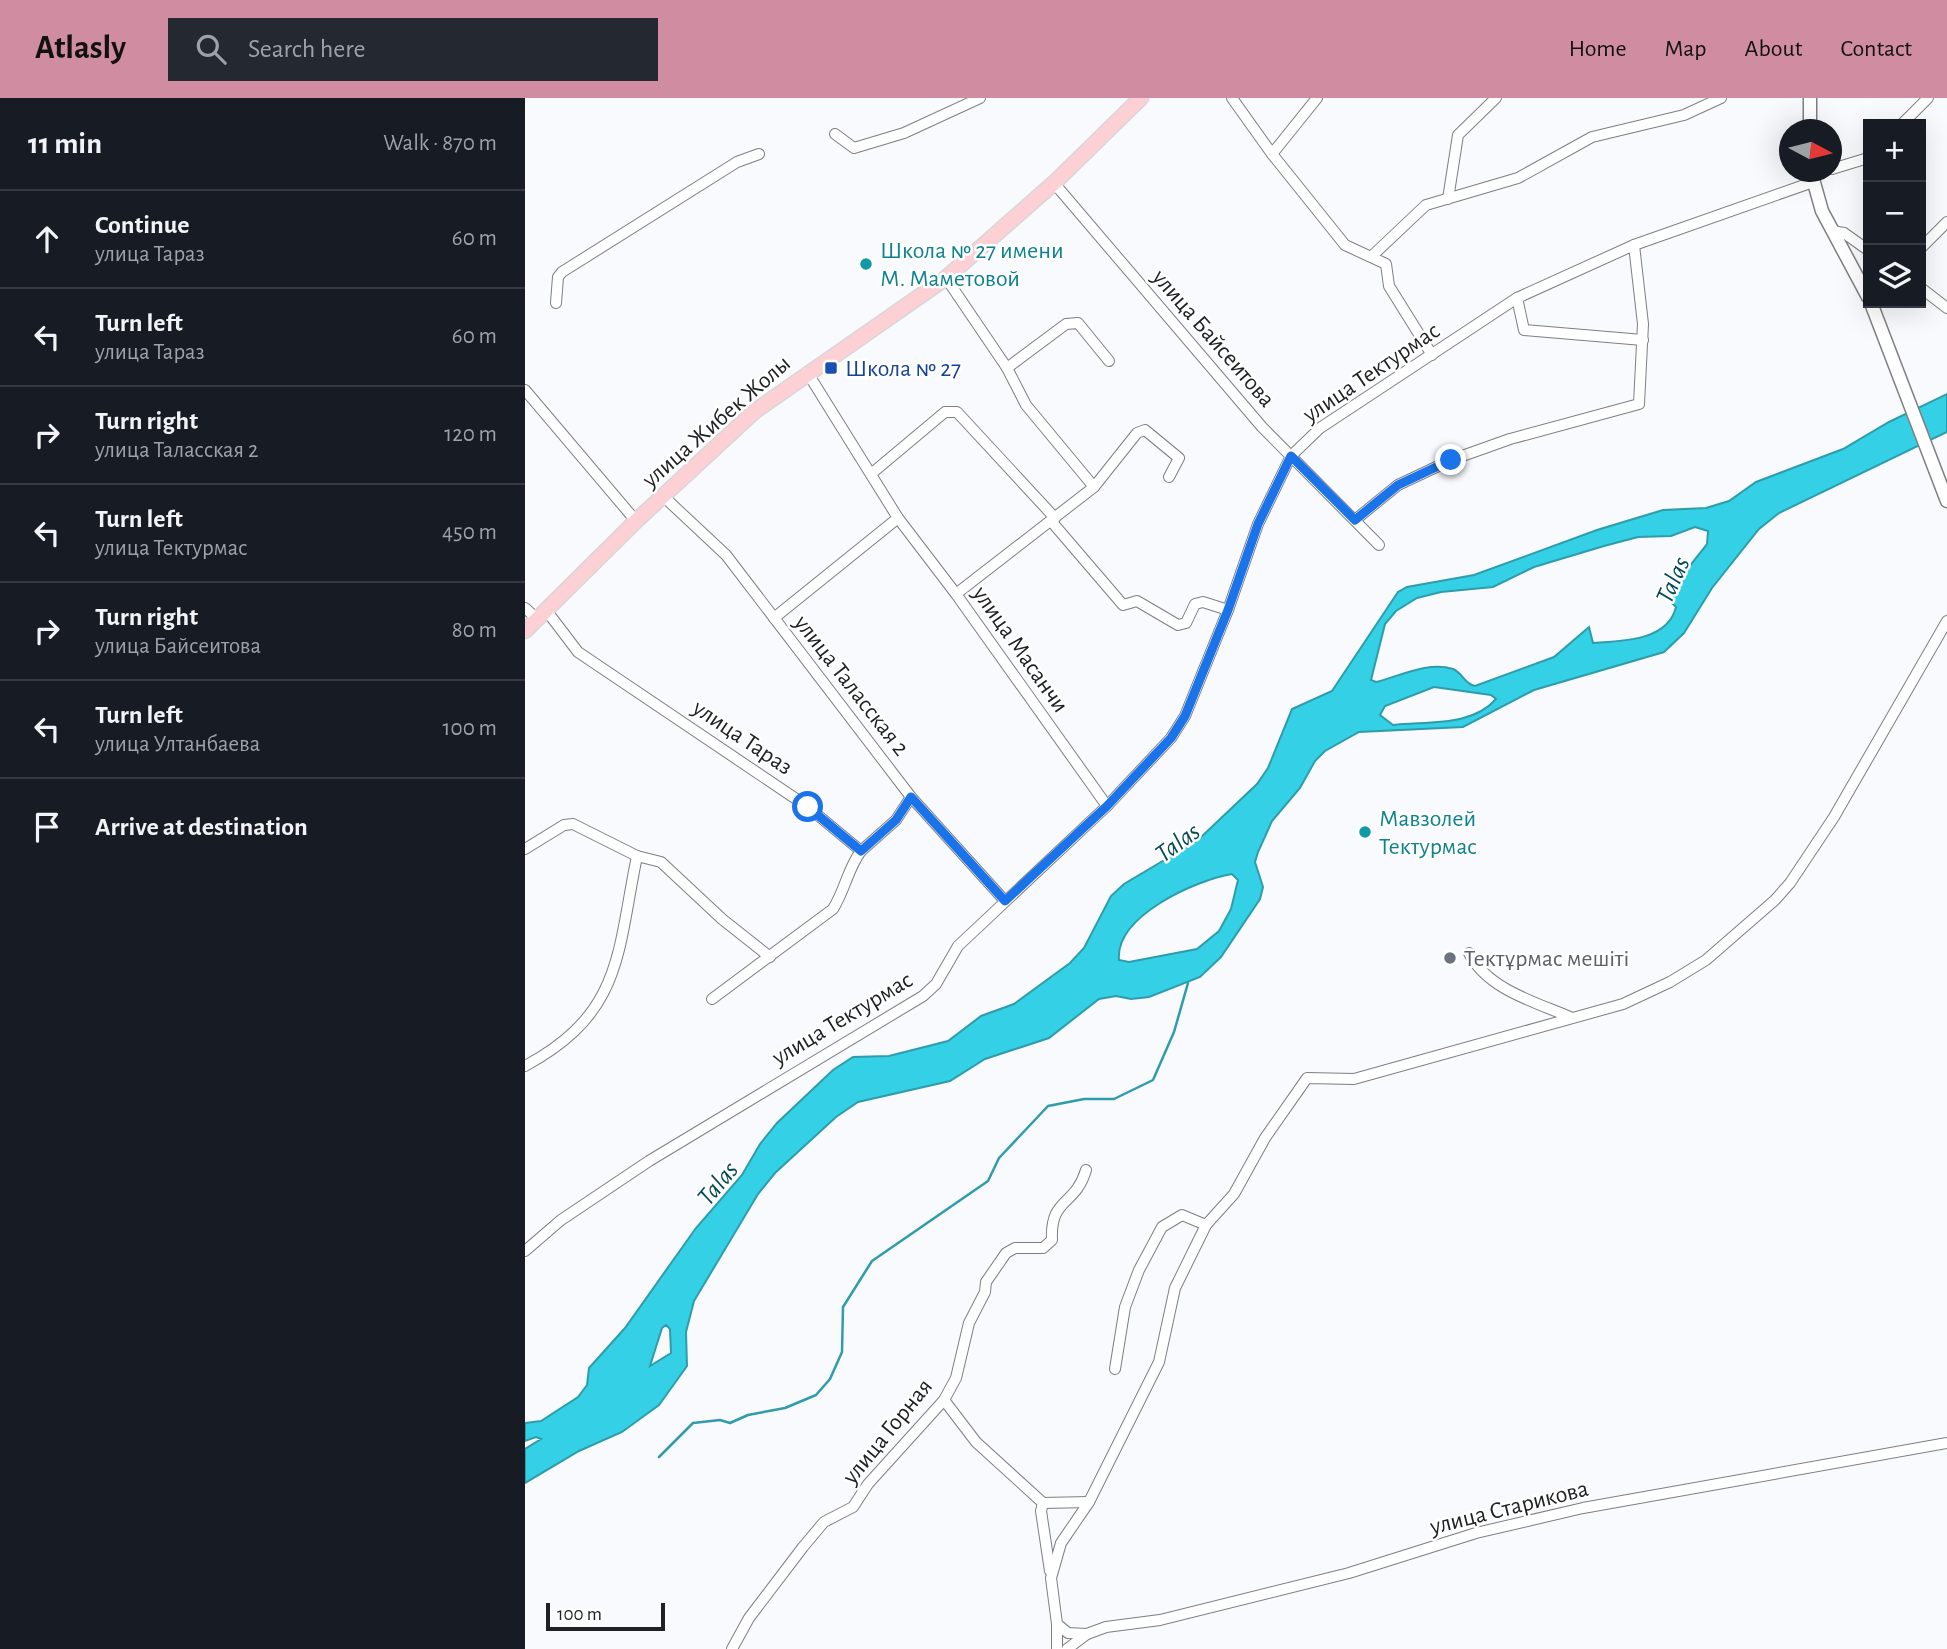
<!DOCTYPE html>
<meta charset="utf-8">
<style>
body{margin:0;font-family:"Alegreya Sans",sans-serif;background:#242831;color:#f1f3f6}
.controls{position:absolute;right:21px;top:21px;display:grid;overflow:hidden;border-radius:0px;box-shadow:0 7px 28px #0002}
.controls button{width:63px;height:63px;display:grid;place-items:center;padding:0;border:0;border-bottom:2px solid #363941;background:#171b24;color:#f1f3f6;font:35px sans-serif}
.compass{position:absolute;left:1254px;top:21px;width:63px;height:63px;border-radius:50%;background:#171b24;box-shadow:0 7px 28px #0002;rotate:97deg}
.scale{position:absolute;left:21px;bottom:18px;width:119px;box-sizing:border-box;padding-left:7px;border:4px solid #202122;border-top:0;font-size:19px;line-height:24px;white-space:nowrap;color:#202122;-webkit-text-stroke:5px #fff;paint-order:stroke}
.stop{position:absolute;width:21px;height:21px;margin:-16px;border:5px solid #1a73e8;border-radius:50%;background:#fff}
.stop.end{background:#1a73e8;border-color:#fff;box-shadow:0 2px 7px #0008}
.list{margin:0;padding:0;list-style:none}
h2{display:flex;justify-content:space-between;align-items:center;height:91px;margin:0;padding:0 28px;font-size:30px}
h2 small{font-size:23px;font-weight:400;color:#9ea1a6}
.list li{display:grid;grid-template-columns:46px 1fr auto;gap:21px;align-items:center;box-sizing:border-box;height:98px;padding:0 28px;border-top:2px solid #363941}
.list b{display:block;font-size:26px;white-space:nowrap}
.list p{margin:0;font-size:23px;white-space:nowrap;color:#9ea1a6}
.list em{font-size:23px;font-style:normal;color:#9ea1a6}
.icon{flex:none;width:38px;height:38px;fill:none;stroke:currentColor;stroke-width:2;stroke-linecap:round;stroke-linejoin:round}
.map{position:relative;flex:none;width:1422px;height:1551px;overflow:hidden}
header{display:flex;align-items:center;gap:42px;box-sizing:border-box;height:98px;padding:0 35px;background:#d08da1;color:#111}
header strong{font-size:33px}
nav{display:flex;gap:38px;margin-inline-start:auto;font-size:24px}
.search{width:490px;height:63px;background:#242831;display:flex;align-items:center;gap:18px;box-sizing:border-box;padding:0 24px;border-radius:0px;color:#9ea1a6;font-size:26px}
main{display:flex}
aside{flex:1;background:#171b24}
.map>svg:first-child{display:block}
</style>
<header>
<strong>Atlasly</strong>
<div class="search"><svg class="icon" aria-label="search" viewBox="0 0 24 24"><circle cx="10" cy="10" r="6"/><path d="M15 15l6 6"/></svg>Search here</div>
<nav><a>Home</a><a>Map</a><a>About</a><a>Contact</a></nav>
</header>
<main>
<aside>
<h2>11 min<small>Walk · 870 m</small></h2>
<ul class="list">
<li><svg class="icon" aria-label="ahead" viewBox="0 0 24 24"><path d="M12 20V5M6 11l6-6 6 6"/></svg><div><b>Continue</b><p>улица Тараз</p></div><em>60 m</em></li>
<li><svg class="icon" aria-label="left" viewBox="0 0 24 24"><path d="M17 20v-9H6M10 6l-5 5 5 5"/></svg><div><b>Turn left</b><p>улица Тараз</p></div><em>60 m</em></li>
<li><svg class="icon" aria-label="right" viewBox="0 0 24 24"><path d="M7 20v-9h11M14 6l5 5-5 5"/></svg><div><b>Turn right</b><p>улица Таласская 2</p></div><em>120 m</em></li>
<li><svg class="icon" aria-label="left" viewBox="0 0 24 24"><path d="M17 20v-9H6M10 6l-5 5 5 5"/></svg><div><b>Turn left</b><p>улица Тектурмас</p></div><em>450 m</em></li>
<li><svg class="icon" aria-label="right" viewBox="0 0 24 24"><path d="M7 20v-9h11M14 6l5 5-5 5"/></svg><div><b>Turn right</b><p>улица Байсеитова</p></div><em>80 m</em></li>
<li><svg class="icon" aria-label="left" viewBox="0 0 24 24"><path d="M17 20v-9H6M10 6l-5 5 5 5"/></svg><div><b>Turn left</b><p>улица Ултанбаева</p></div><em>100 m</em></li>
<li><svg class="icon" aria-label="arrive" viewBox="0 0 24 24"><path d="M6 21V4h12l-3 4 3 4H6"/></svg><div><b>Arrive at destination</b></div></li>
</ul>
</aside>
<div class="map">
<svg width="1422" height="1551" viewBox="0 0 1422 1551">
<rect width="100%" height="100%" fill="#f8fafd"/>
<path fill="#34d1e6" stroke="#2e9cab" stroke-width="2" fill-rule="evenodd" d="M1422,296V334L1254,415L1234,431L1187,490L1159,535L1139,554L1009,592L938,629L834,634L800,653L790,663L775,690L747,723L733,754L730,764L738,789L735,801L696,859L675,879L624,899L606,901L591,898L574,901L524,940L460,961L425,983L333,1004L311,1019L250,1075L233,1096L169,1203L161,1234L162,1268L134,1307L97,1334L54,1353L0,1385V1351L16,1341L11,1339L0,1343V1325L16,1323L53,1299L62,1287L64,1270L100,1230L171,1130L217,1077L235,1046L252,1025L308,972L328,959L364,958L423,943L456,918L489,906L545,865L559,850L586,798L599,786L673,742L732,686L743,670L767,611L807,593L873,494L882,489L949,477L1072,432L1138,412L1181,410L1204,403L1231,384L1318,351L1364,324ZM1170,429L1183,433L1182,446L1145,493L1144,502L1151,509C1143,543 1097,543 1068,545L1064,529L1029,559L950,588C939,586 938,575 928,571C903,563 875,578 851,584L846,582L860,526L871,513L892,500L916,494L968,489L1009,469L1079,448L1113,439L1146,438ZM909,589L966,597L971,601C947,629 902,623 868,627L855,617L860,608ZM707,776L713,782L706,811L694,833L672,851L604,864L594,862C590,818 671,782 707,776ZM141,1227L145,1231L146,1255L125,1268L137,1230Z"/>
<g fill="none" stroke-linecap="round" stroke-linejoin="round">
<path stroke="#2e9cab" stroke-width="2.5" d="M134,1359L168,1325L195,1322L205,1325L223,1317L260,1310L291,1297L305,1281L317,1254L318,1209L347,1163L463,1083L474,1060L523,1008L559,1001H589L628,982L649,934L663,885"/>
<g stroke="#7d7f81" stroke-width="12">
<g id="minor">
<path d="M707,0L747,56L820,147L861,166L864,188L907,257"/>
<path d="M1377,26L1403,0"/>
<path d="M310,36L329,50L379,35L455,0"/>
<path d="M747,56L792,0"/>
<path d="M1307,71L1343,60"/>
<path d="M529,85L737,329L854,447"/>
<path d="M923,101L933,37L971,0"/>
<path d="M1307,133L1319,135L1343,152"/>
<path d="M1396,150L1422,124"/>
<path d="M847,158L901,107L993,80L1067,39L1159,17L1196,0"/>
<path d="M421,180L482,270L501,307L569,389"/>
<path d="M1396,190L1422,210"/>
<path d="M992,200L999,232L1118,242"/>
<path d="M31,205L33,179L37,174L212,64L234,56"/>
<path d="M482,270L541,226L553,225L584,263"/>
<path d="M282,274L373,420L431,496L582,708"/>
<path d="M0,292L111,423"/>
<path d="M346,376L420,314H432L530,420"/>
<path d="M138,398L201,457L386,699L480,803"/>
<path d="M830,422L873,387L926,362L985,341L1114,306L1118,226L1109,147"/>
<path d="M526,423L598,507L612,503L653,527L661,525L670,506L678,504L703,512"/>
<path d="M431,496L569,389L612,335L620,332L654,360L644,379"/>
<path d="M0,510L12,521"/>
<path d="M21,512L53,554L283,709L336,753L371,722L386,699"/>
<path d="M249,520L373,420"/>
<path d="M0,751L39,727L48,726L112,758"/>
<path d="M944,855C962,891 1010,904 1045,919"/>
<path d="M187,901L308,811C320,792 323,770 336,753"/>
<path d="M0,968C98,915 92,855 112,758L136,764L197,821L245,859"/>
<path d="M0,1153L36,1122L124,1063L398,898L411,886L433,848L582,708L646,640L660,618L703,512L733,426L766,358L795,330L992,200L1109,147L1288,84"/>
<path d="M590,1271L600,1209L614,1172L637,1129L657,1117L681,1127"/>
<path d="M419,1302L451,1344L518,1405L516,1413L525,1473"/>
<path d="M518,1405L564,1404"/>
<path d="M562,1536L543,1535L532,1526L526,1480L536,1445L564,1404L634,1264L650,1190L681,1127L709,1096L740,1040L782,980L829,981L1098,906L1145,884L1181,862L1250,802L1265,785L1309,719L1422,523"/>
<path d="M207,1551L224,1520L278,1449L299,1424L328,1409L343,1386L419,1302L431,1280L444,1225L460,1194L461,1184L481,1155L490,1150H518L527,1142C525,1099 550,1109 561,1072"/>
<path d="M532,1551V1526"/>
<path d="M542,1551L562,1536L581,1529L635,1522L824,1475L951,1435L1058,1410L1422,1345"/>
</g>
</g>
<g stroke="#7d7f81" stroke-width="15">
<g id="tertiary">
<path d="M1285,32V0"/>
<path d="M1286,74L1297,113L1343,199"/>
<path d="M1346,205L1422,403"/>
</g>
</g>
<g stroke="#d7d7d7" stroke-width="17">
<path id="primary" d="M0,533L111,423L230,313L421,180L529,85L616,0"/>
</g>
<use href="#minor" stroke="#fff" stroke-width="10"/>
<use href="#tertiary" stroke="#fff" stroke-width="12"/>
<use href="#primary" stroke="#fdd0d5" stroke-width="14"/>
</g>
<g fill="none" stroke-linecap="round" stroke-linejoin="round">
<path stroke="#1a73e8" stroke-width="9" d="M283,709L336,753L371,722L386,699L480,803L582,708L646,640L660,618L703,512L733,426L766,358L830,422L873,387L926,362"/>
</g>
<g fill="#0f9aa8" stroke="#fff" stroke-width="2.5">
<circle cx="341" cy="166" r="7"/>
<circle cx="840" cy="734" r="7"/>
</g>
<rect fill="#1a4fb4" stroke="#fff" stroke-width="2.5" x="299" y="263" width="14" height="14" rx="3.5"/>
<circle fill="#6b7280" stroke="#fff" stroke-width="2.5" cx="925" cy="860" r="7"/>
<g text-anchor="middle" stroke-width="5" stroke-linejoin="round" paint-order="stroke">
<g font-size="24" fill="#0d838f" stroke="#fff" text-anchor="start">
<text x="355" y="160">Школа № 27 имени<tspan x="355" dy="28">М. Маметовой</tspan></text>
<text x="854" y="728">Мавзолей<tspan x="854" dy="28">Тектурмас</tspan></text>
</g>
<g font-size="24" fill="#202122" stroke="#fff">
<text transform="translate(689 240) rotate(49)" y="8">улица Байсеитова</text>
<text transform="translate(846 274) rotate(-34)" y="8">улица Тектурмас</text>
<text transform="translate(191 323) rotate(-41)" y="8">улица Жибек Жолы</text>
<text transform="translate(496 551) rotate(55)" y="8">улица Масанчи</text>
<text transform="translate(327 587) rotate(52)" y="8">улица Таласская 2</text>
<text transform="translate(218 639) rotate(34)" y="8">улица Тараз</text>
<text transform="translate(317 920) rotate(-31)" y="8">улица Тектурмас</text>
<text transform="translate(362 1333) rotate(-51)" y="8">улица Горная</text>
<text transform="translate(984 1409) rotate(-14)" y="8">улица Старикова</text>
</g>
<g font-size="24" fill="#164399" stroke="#fff" text-anchor="start">
<text x="320" y="278">Школа № 27</text>
</g>
<g font-size="24" fill="#5b616d" stroke="#fff" text-anchor="start">
<text x="939" y="868">Тектұрмас мешіті</text>
</g>
<g font-size="26" font-style="italic" fill="#044a52" stroke="#fff">
<text transform="translate(1147 482) rotate(-66)" y="9">Talas</text>
<text transform="translate(652 744) rotate(-36)" y="9">Talas</text>
<text transform="translate(192 1085) rotate(-50)" y="9">Talas</text>
</g>
</g>
</svg>
<div class="controls">
<button>+</button>
<button>−</button>
<button><svg class="icon" aria-label="layers" viewBox="0 0 24 24"><path d="M12 4l9 5-9 5-9-5zM3 14l9 5 9-5"/></svg></button>
</div>
<svg class="compass" viewBox="-18 -18 36 36"><path d="M0-13l5 13h-10z" fill="#e53935"/><path d="M0 13l5-13h-10z" fill="#9ea1a6"/></svg>
<div class="scale">100 m</div>
<div class="stop" style="left:283px;top:709px"></div>
<div class="stop end" style="left:926px;top:362px"></div>
</div>
</main>
